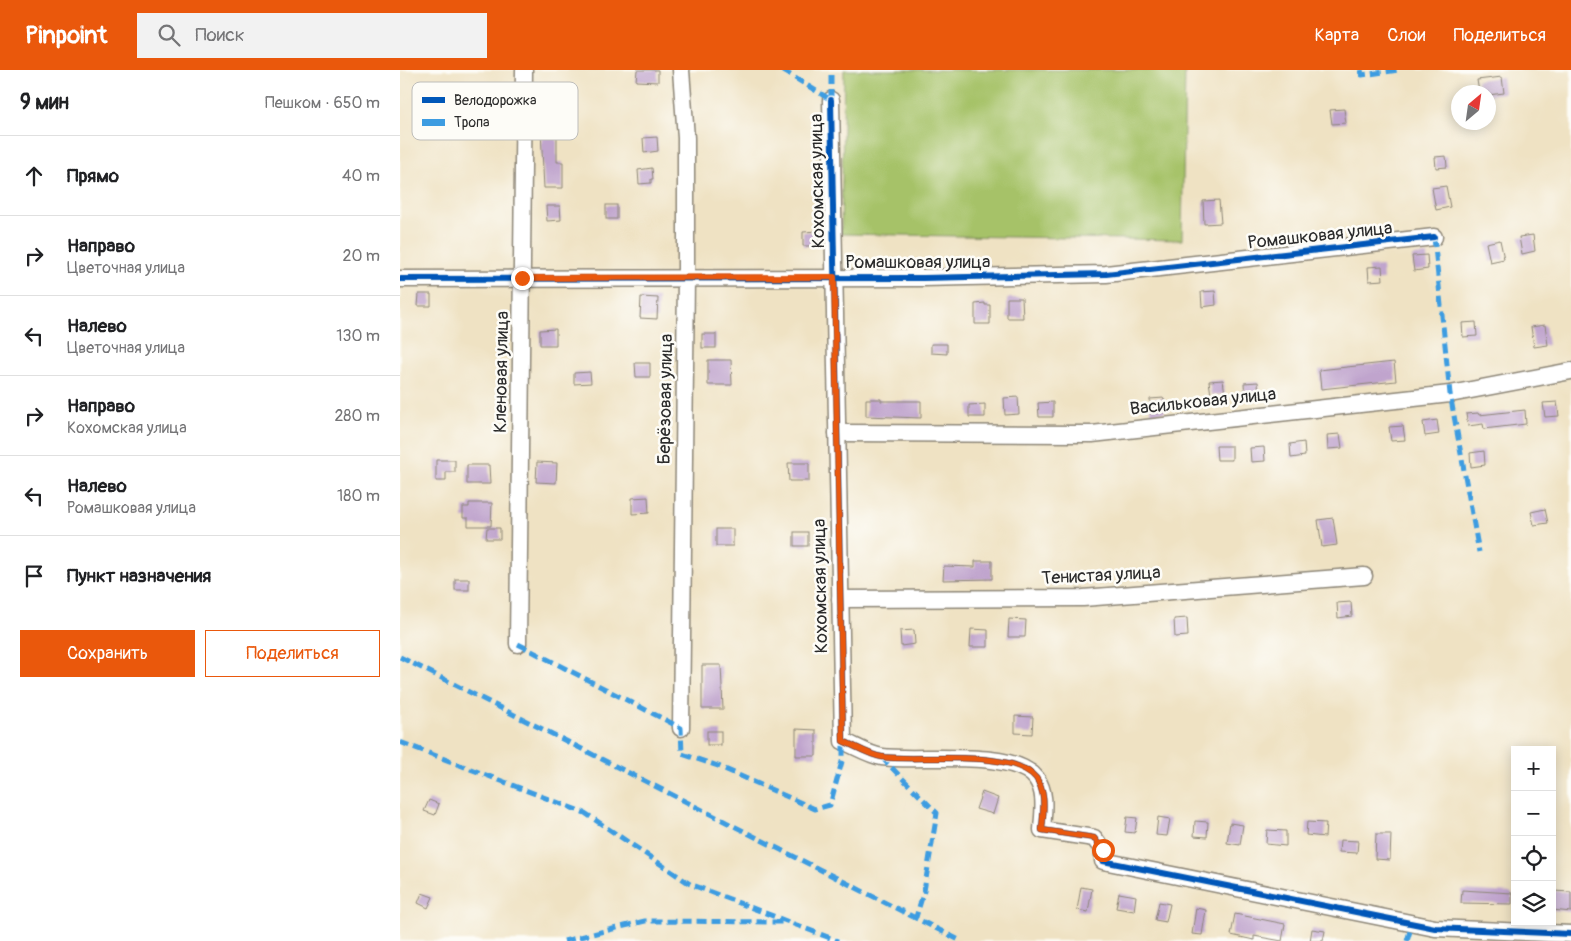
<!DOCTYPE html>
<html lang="ru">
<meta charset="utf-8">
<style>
body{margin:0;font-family:Pangolin,sans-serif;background:#f2f2f2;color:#202124}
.controls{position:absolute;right:15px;bottom:15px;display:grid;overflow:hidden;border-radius:0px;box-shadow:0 2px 12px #0003}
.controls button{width:45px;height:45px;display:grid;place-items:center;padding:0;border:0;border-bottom:1px solid #e0e0e0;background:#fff;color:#202124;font:25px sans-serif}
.compass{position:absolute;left:1051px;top:15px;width:45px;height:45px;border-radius:50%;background:#fff;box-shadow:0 2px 12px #0003;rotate:29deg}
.stop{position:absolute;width:15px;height:15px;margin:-11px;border:4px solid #ea580c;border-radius:50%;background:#fff}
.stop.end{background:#ea580c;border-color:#fff;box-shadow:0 1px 5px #0008}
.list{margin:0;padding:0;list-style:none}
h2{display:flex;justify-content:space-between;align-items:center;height:65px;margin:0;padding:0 20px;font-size:21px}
h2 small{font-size:16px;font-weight:400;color:#757577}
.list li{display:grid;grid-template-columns:32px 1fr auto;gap:15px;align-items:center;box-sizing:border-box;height:80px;padding:0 20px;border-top:1px solid #e0e0e0}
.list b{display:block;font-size:19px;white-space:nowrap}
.list p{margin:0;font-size:16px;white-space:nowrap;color:#757577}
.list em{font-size:16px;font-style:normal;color:#757577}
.actions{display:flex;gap:10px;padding:15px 20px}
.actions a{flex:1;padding:11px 0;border:1px solid #ea580c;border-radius:0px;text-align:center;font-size:18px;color:#ea580c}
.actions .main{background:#ea580c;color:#fff}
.icon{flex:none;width:28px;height:28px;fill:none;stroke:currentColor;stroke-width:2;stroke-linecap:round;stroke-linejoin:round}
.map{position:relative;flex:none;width:1171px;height:871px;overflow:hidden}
header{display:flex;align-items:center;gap:30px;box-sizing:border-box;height:70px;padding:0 25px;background:#ea580c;color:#fff}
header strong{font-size:24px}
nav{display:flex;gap:28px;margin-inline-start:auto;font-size:18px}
.search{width:350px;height:45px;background:#f2f2f2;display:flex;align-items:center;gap:12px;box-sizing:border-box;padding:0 18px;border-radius:0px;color:#757577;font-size:19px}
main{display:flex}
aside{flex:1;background:#fff}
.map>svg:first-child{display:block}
</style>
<header>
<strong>Pinpoint</strong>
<div class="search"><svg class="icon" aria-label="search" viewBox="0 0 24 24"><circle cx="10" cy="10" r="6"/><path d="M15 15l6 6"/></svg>Поиск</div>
<nav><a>Карта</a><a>Слои</a><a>Поделиться</a></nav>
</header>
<main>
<aside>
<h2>9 мин<small>Пешком · 650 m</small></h2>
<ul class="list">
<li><svg class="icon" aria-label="ahead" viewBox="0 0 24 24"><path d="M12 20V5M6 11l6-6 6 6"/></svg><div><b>Прямо</b></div><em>40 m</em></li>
<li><svg class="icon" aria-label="right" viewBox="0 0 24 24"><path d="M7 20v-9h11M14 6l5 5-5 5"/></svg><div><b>Направо</b><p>Цветочная улица</p></div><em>20 m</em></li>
<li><svg class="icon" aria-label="left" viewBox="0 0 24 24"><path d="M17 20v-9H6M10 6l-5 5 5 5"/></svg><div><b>Налево</b><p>Цветочная улица</p></div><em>130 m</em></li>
<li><svg class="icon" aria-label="right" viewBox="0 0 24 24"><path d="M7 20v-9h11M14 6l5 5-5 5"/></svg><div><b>Направо</b><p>Кохомская улица</p></div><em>280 m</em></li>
<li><svg class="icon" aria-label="left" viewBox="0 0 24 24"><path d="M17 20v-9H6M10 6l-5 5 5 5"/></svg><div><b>Налево</b><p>Ромашковая улица</p></div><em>180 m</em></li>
<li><svg class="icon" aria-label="arrive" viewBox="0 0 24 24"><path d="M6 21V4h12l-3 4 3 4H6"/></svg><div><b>Пункт назначения</b></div></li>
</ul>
<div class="actions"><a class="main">Сохранить</a><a>Поделиться</a></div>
</aside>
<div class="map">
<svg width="1171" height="871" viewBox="0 0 1171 871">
<rect width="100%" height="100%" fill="#fdfcf7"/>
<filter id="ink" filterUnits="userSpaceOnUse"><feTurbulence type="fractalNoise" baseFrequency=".02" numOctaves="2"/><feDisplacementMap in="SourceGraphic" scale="10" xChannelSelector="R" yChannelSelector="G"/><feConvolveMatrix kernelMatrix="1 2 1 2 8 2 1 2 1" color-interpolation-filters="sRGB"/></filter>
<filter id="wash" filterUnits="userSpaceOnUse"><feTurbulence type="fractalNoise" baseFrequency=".0096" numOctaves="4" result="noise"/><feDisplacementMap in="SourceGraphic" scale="20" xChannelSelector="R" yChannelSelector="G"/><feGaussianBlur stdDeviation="1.12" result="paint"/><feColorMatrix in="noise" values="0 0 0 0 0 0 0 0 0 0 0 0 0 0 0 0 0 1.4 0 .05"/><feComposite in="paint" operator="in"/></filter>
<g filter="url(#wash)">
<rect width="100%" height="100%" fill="#efe2c3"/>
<path fill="#a6c268" stroke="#68764a" d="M444,0H785L782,170L441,164Z"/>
<g id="blocks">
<g fill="#c0a4cd">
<path d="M237,0H258V12L236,11Z"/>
<path d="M1102,7L1104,23L1088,25V22H1079L1077,10Z"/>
<path d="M944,39L946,53L932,54L930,40Z"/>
<path d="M141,61H157V92H163V118H144Z"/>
<path d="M257,67L258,81L244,83L243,68Z"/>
<path d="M1046,86L1047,97L1036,98L1035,87Z"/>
<path d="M252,98L253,109H251V113L239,114L238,100Z"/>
<path d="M1046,116L1050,137L1036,140L1032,118Z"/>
<path d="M819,130L821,153L804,154L803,131Z"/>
<rect x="206" y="135" width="11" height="14"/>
<path d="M146,136H160L161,150L147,151Z"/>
<path d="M418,161V176H403V162Z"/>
<path d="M1133,165L1135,181L1122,184L1119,167Z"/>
<path d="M1100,170L1104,189L1090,192L1086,173Z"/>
<path d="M1027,185L1028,199L1014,201L1012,186Z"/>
<path d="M982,196L983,210L969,211L968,197Z"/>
<path d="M815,221L816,235L802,237L801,222Z"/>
<path d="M19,224H31V236H18Z"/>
<path d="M241,227L258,228L257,249L240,248Z"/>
<path d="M607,228H622L623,248H607Z"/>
<path d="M585,233V235H590V254H575V234Z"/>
<path d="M1076,252L1077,266L1063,267L1062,253Z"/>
<path d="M1145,255L1148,275L1134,277L1131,257Z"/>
<path d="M156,259V275H140V260Z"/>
<rect x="302" y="264" width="14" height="14"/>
<path d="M531,274H547V284L531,283Z"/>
<path d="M308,290H331L332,315H308Z"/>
<path d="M994,292L996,311L921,319L919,300Z"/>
<path d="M235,293H250V307H236Z"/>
<path d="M190,302L191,313L174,314V303Z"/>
<path d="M823,310L825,324L811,325L809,311Z"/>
<path d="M858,312L859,326L845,327L844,313Z"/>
<path d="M618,327L619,344L605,345L604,328Z"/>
<path d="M764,328L765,342L751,344L750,329Z"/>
<path d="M466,329H481V331H521V348L466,346Z"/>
<path d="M653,332V347H639L638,333Z"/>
<path d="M1157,332L1159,346L1145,347L1143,333Z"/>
<path d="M585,334V347H569V335Z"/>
<path d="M1125,340L1126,354L1084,359L1083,354L1068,356L1066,344L1078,343L1079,345Z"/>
<path d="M1037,350L1039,364L1025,366L1023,352Z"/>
<path d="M1003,356L1005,370L991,371L989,357Z"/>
<path d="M940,364L942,378L928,379L927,365Z"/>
<path d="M904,372L905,386L891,388L890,374Z"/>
<path d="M816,376H832V390H817Z"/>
<path d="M864,377L865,391L851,392L850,378Z"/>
<path d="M1084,381L1085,395L1071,397L1070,383Z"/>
<path d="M36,390H55V402H46V411H36Z"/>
<path d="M137,392L157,393L156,413L136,412Z"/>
<path d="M388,393H409V411H389Z"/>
<path d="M67,395H89L90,414H67Z"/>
<path d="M248,427L249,443L232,444V428Z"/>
<path d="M69,433H92L91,456H68V448H63V437H69Z"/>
<path d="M1145,439L1148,453L1134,455L1131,442Z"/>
<path d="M933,448L937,475L922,477L918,450Z"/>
<path d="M87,458H100V469H86Z"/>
<rect x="316" y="459" width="17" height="17"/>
<rect x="394" y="462" width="14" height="14"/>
<path d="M575,491H592V509L543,510L544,496L575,497Z"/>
<rect x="55" y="509" width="14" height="11"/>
<path d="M951,532L952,546L938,548L937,533Z"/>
<path d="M787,548L788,566L775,567L774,549Z"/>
<path d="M609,549L626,550L625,567H608Z"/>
<path d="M571,559L588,560V577H570Z"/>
<path d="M514,560L515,574L501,576L500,561Z"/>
<path d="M302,595H321L323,639H302Z"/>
<path d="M615,646L633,647L632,664L615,663Z"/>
<path d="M396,659L416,660V686H396Z"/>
<rect x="307" y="661" width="14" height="14"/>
<path d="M582,722L598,728L593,744L576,739Z"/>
<path d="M29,730L39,734L35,745L24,741Z"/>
<path d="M727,747L737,748L735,763L725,762Z"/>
<path d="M758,747L770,749L767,766L756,765Z"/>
<path d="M795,751L808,752L807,767L794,766Z"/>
<path d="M907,752L926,753L925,767L906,765Z"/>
<path d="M830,753L843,755L840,775L827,773Z"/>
<path d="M867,760L886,761V776L866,774Z"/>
<path d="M976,764H991L990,790L975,789Z"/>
<path d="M940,770L958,771L957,783L939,782Z"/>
<path d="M681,817L692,819L688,842L677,840Z"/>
<path d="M1062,820L1112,823V834L1061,833Z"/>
<path d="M1153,821L1171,822V842L1152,840Z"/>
<path d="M22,823L33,827L28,838L18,833Z"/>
<path d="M719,823L736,826L734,841L716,838Z"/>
<path d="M759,832L770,834L766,852L755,850Z"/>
<path d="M796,838L806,840L802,865L792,864Z"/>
<path d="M835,844L885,854L882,871L854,866V870L831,865Z"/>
<path d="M912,859L925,861L923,871H910Z"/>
</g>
</g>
</g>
<g filter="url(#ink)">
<use href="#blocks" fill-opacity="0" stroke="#8d8677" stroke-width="1"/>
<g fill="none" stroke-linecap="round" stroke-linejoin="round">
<g stroke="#8d8677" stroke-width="19">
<g id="minor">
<path d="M431,30L443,671C455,676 469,685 482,687C518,692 613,678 636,708C647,723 643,743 642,760L694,768L703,780V791L1035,858L1171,864"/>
<path d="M0,209L523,208L706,204L1034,167"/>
<path d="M437,363L692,364L1050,324L1171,301"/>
<path d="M440,529L683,528L964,506"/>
<path d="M118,574L124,0"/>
<path d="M281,658L286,207V68L281,0"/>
</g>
</g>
<use href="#minor" stroke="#fff" stroke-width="16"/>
<g stroke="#3d9ce1" stroke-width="5" stroke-dasharray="10 5" stroke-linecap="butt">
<path d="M382,0L431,30"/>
<path d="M961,0L962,5L999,0"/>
<path d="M431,30V0"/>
<path d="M1034,167L1050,324L1079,482"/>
<path d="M118,574L281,658L282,684L318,696L415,739L430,735L443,688V671"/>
<path d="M0,587L561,871"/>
<path d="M0,672L185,743L290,814L438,871"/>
<path d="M481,687L537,743L524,821L516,847"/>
<path d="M164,871L245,851L383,852"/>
<path d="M1007,871L1013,851"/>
</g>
<g stroke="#fdfcf7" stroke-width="9">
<g id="cycleway">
<path d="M431,30L443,671C455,676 469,685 482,687C518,692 613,678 636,708C647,723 643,743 642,760L694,768L703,780V791L1035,858L1171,864"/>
<path d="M0,209L523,208L706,204L1034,167"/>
</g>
</g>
<use href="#cycleway" stroke="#0057b8" stroke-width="6"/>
</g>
</g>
<g fill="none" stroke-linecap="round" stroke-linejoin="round" filter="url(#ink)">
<path stroke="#ea580c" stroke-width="6" d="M122,208L434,207L443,671C455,676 469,685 482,687C518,692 612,678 636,708C647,723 643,743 642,760L694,768L703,780"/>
</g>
<g text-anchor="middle" stroke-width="5" stroke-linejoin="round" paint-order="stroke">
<g font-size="18" fill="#2b2b2b" stroke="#fdfcf7">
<text transform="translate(417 111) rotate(-91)" y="6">Кохомская улица</text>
<text transform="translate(920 165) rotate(-6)" y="6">Ромашковая улица</text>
<text x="518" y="198">Ромашковая улица</text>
<text transform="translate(101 302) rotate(-89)" y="6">Кленовая улица</text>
<text transform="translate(265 329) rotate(-89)" y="6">Берёзовая улица</text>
<text transform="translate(803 331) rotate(-6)" y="6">Васильковая улица</text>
<text transform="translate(701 505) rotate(-3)" y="6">Тенистая улица</text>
<text transform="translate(420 516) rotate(-91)" y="6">Кохомская улица</text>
</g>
</g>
<rect x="12" y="12" width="166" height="58" rx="8" fill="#fdfcf7" stroke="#bebdba" stroke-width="1"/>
<rect x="22" y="27" width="23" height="6" fill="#0057b8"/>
<rect x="22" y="49" width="23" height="7" fill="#3d9ce1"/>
<g font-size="14" fill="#2b2b2b">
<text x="54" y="35">Велодорожка</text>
<text x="54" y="57">Тропа</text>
</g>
</svg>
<div class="controls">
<button>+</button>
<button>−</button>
<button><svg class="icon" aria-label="locate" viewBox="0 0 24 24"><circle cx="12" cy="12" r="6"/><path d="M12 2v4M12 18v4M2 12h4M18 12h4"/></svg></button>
<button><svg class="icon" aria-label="layers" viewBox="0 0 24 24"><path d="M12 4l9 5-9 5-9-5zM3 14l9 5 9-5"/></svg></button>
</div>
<svg class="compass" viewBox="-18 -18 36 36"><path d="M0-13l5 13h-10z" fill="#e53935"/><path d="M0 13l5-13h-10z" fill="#757577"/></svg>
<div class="stop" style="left:703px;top:780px"></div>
<div class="stop end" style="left:122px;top:208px"></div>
</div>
</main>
